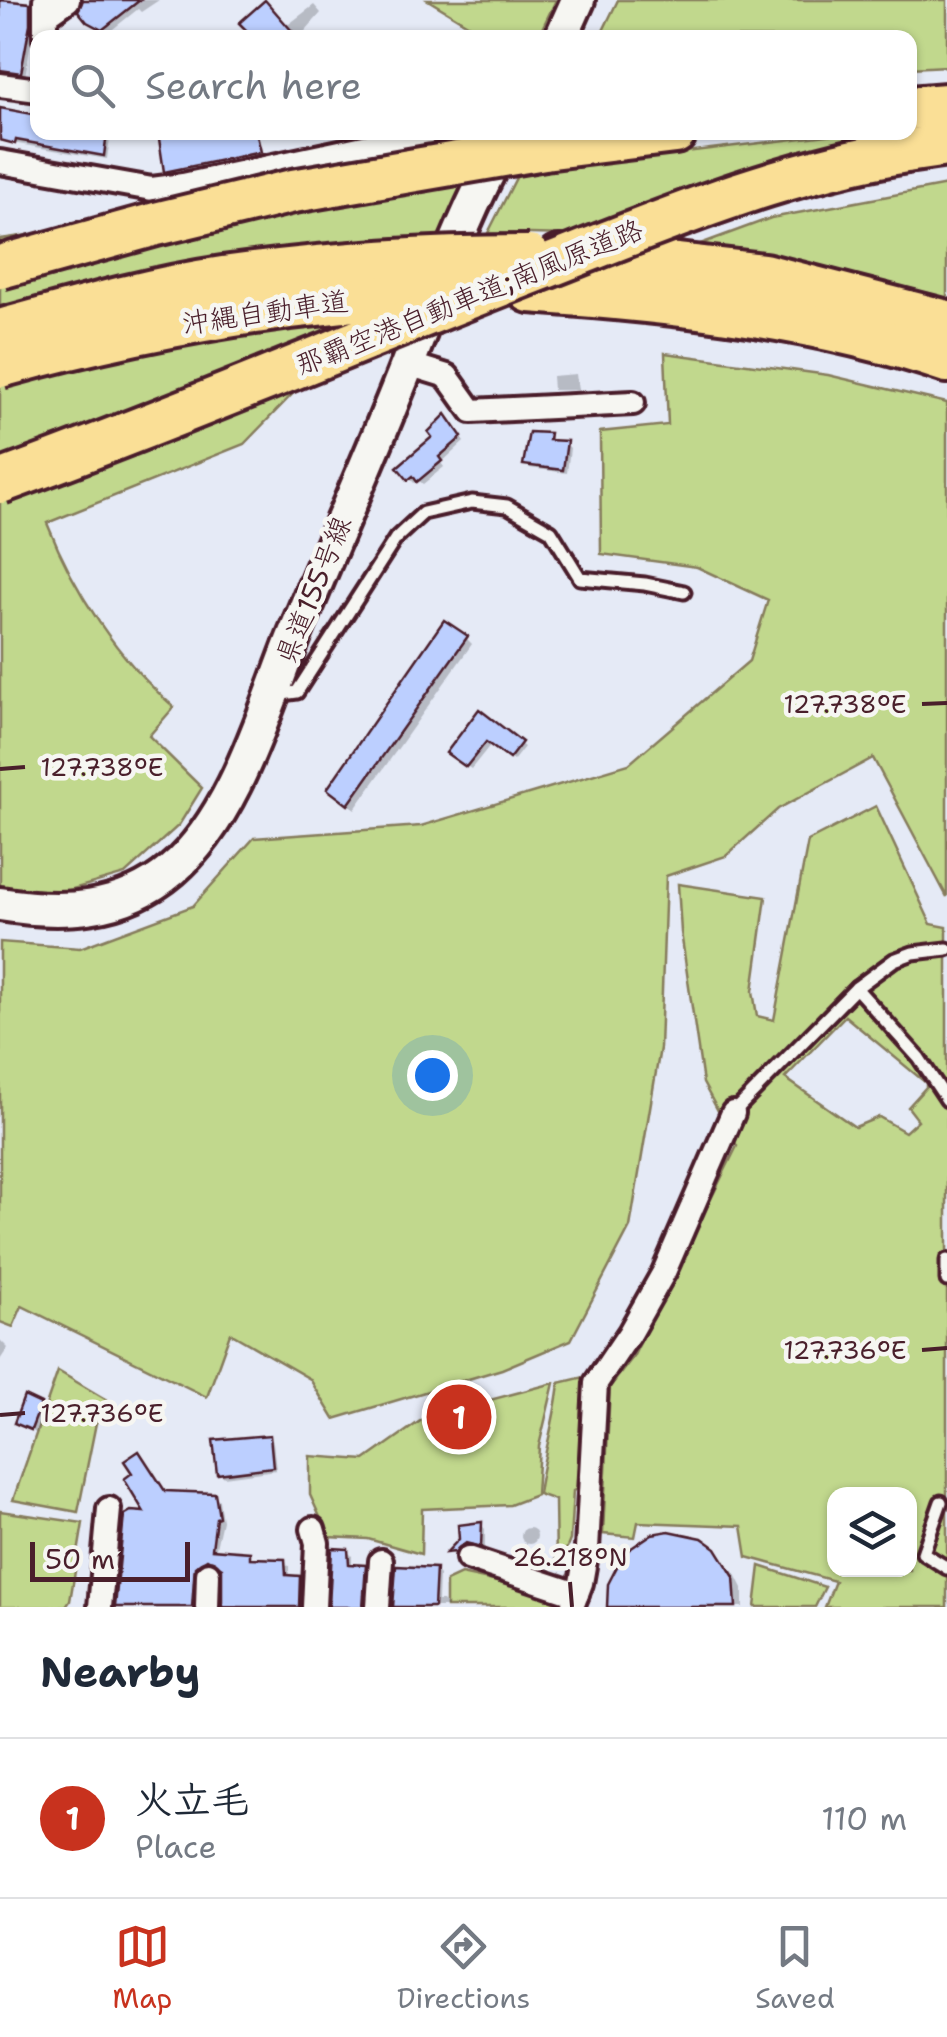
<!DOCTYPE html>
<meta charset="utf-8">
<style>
body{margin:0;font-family:"Shantell Sans","Klee One",sans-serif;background:#f2f2f3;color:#1f2937}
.controls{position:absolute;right:30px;bottom:30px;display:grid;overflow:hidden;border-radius:20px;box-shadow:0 2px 8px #0004}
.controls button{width:90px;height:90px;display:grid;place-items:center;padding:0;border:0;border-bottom:2px solid #e0e1e3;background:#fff;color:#1f2937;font:50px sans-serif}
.scale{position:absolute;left:30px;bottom:25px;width:160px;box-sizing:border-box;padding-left:10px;border:5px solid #4a1f2b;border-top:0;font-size:28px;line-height:35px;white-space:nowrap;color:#4a1f2b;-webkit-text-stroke:8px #f6f6f2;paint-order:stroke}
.you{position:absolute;left:432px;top:1075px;width:35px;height:35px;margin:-25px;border:8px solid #fff;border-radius:50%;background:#1a73e8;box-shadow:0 0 0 15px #1a73e833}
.badge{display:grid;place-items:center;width:65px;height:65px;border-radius:50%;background:#c8321e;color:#fff;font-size:32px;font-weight:700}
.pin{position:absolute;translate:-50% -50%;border:5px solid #fff;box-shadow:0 2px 10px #0006}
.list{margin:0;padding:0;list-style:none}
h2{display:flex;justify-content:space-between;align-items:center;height:130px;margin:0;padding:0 40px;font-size:42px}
h2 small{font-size:32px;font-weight:400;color:#747a83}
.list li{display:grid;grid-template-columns:65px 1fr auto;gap:30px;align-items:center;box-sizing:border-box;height:160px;padding:0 40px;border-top:2px solid #e0e1e3}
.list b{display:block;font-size:38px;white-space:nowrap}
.list p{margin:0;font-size:32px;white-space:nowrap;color:#747a83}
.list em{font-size:32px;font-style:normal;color:#747a83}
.icon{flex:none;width:55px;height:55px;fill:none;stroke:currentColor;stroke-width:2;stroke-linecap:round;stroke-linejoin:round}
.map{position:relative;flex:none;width:947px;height:1607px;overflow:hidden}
.search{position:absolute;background:#fff;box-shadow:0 2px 8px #0004;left:30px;right:30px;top:30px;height:110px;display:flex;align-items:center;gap:25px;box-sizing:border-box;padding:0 35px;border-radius:20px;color:#747a83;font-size:38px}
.sheet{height:290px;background:#fff}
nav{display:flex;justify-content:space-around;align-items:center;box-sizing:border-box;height:140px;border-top:2px solid #e0e1e3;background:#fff;font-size:28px;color:#747a83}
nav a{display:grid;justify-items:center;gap:5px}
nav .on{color:#c8321e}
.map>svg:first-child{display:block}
</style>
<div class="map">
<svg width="947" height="1607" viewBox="0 0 947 1607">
<rect width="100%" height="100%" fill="#e5eaf6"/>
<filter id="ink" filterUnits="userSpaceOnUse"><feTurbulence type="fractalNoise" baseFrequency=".01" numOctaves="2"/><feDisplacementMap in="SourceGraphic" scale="20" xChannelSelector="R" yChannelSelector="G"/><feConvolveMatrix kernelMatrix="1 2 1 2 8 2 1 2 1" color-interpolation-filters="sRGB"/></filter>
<g filter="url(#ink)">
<g fill="#c1d88d" stroke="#867c5c" stroke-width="2.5" fill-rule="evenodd">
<path d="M428,0H556L538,37H489Z"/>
<path d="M618,0H947V66L910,68V38L600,37Z"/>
<path d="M844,133L916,135L572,235L488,233L519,172Z"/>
<path d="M452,149L469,184L443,239L244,444L47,523C74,592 118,659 174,707L149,736L202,788L179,825L125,874L59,893L0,889V239L118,222Z"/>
<path d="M947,185V298L810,263L684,250L771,218Z"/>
<path d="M665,353L828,375L947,403V897L873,758L778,809L726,856L666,876L660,1048L630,1227L571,1340L502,1369L334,1419L310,1379L230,1333L207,1397L22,1306L13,1327L0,1322V942L80,948L193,906L254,838L421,826L629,764L749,661L768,600L697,567L601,554L600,432L668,425Z"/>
<path d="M876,806L931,924L947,927V1607H825L835,1581L747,1557L742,1526L638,1522L635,1537L603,1534L610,1387L633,1357L737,1146L703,1083L681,932L678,884L766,897L753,991L757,1016L774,1020L808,841ZM845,1016L926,1083V1087L908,1107L918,1120L905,1132L879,1117L855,1127L785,1078ZM834,1494H910V1570H834Z"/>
<path d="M58,1371L112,1403L96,1423L78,1512L13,1500Z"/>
<path d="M584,1377L582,1486L573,1491L570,1540L560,1565L556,1563L555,1500L538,1494C543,1456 555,1421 559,1383Z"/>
<path d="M554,1383L539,1446L536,1495L510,1505L422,1509L421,1554L368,1539L329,1537L310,1495V1456L365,1460L426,1417Z"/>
<path d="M0,1511L83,1523L70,1601L66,1607H0Z"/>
<path d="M760,1566L825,1587L815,1607H755Z"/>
<path d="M461,1574L559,1595L554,1607H446V1581Z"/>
</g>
<g fill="#0003">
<path d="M0,0L29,5L33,10V30L25,76L0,71Z"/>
<path d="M86,0H159L141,12L138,9L108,33L89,21Z"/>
<path d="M314,5L321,13L299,38H257L285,27Z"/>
<path d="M0,112L38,132H111L107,159L0,141Z"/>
<path d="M160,132H258L263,156L170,176L166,171Z"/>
<path d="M576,374L578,390H553L552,376Z"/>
<path d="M450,421L464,442L441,463L444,467L423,484L418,480L414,483L400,467Z"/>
<path d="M549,435L553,443L566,444L570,448L567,473L530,468L526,464Z"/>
<path d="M466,638L472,644L355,809L336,795Z"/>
<path d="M479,712L524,747L513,761L491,744L471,769L453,756Z"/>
<path d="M0,1340L8,1348L0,1360Z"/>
<path d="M39,1406L43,1411L36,1433L16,1423Z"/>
<path d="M269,1437L273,1442L276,1470L224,1477L220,1473Z"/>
<path d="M166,1493L214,1495L219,1500L222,1521L215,1552L284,1562L289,1566V1578H299L304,1583L303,1607H222L224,1567L206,1564L196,1579L197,1607H116L148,1514Z"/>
<path d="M481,1524L485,1529V1549L471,1546L460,1555L449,1553Z"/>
<circle cx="529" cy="1536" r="8"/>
<path d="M347,1551L352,1556V1567L365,1568L369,1572L367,1607H331Z"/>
<path d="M725,1563L736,1574L743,1588V1607H611Z"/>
<path d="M435,1570L439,1575L438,1601H443L447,1607H394Z"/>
</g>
<g fill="#bccfff" stroke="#4a1f2b" stroke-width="2.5">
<path d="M0,0L30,3V24L21,73L0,70Z"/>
<path d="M83,0H140L102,30L87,22L78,11Z"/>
<path d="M265,0L298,38H254L239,23Z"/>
<path d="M0,108L38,115V132H107L104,156L16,140L15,144L0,140Z"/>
<path d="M158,132H256L261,152L164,172Z"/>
<path d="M446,414L462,437L439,457L442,461L417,482L413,476L408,480L397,467L432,437L428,432Z"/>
<path d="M529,432L550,433L549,440L567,441L563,470L523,465Z"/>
<path d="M444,620L468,636L348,805L327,789Z"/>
<path d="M479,709L522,742L509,759L486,742L466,767L446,753Z"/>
<path d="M24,1396L41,1404L31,1430L14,1423Z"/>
<path d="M270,1435L273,1467L217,1474L213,1440Z"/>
<path d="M139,1451L165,1491L215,1493L219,1517L216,1518L212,1549L250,1552V1558L285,1559L286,1575L300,1576L299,1607H222V1568L207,1559L195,1567L192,1607H115L124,1515L131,1511L144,1512L124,1479L132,1473L124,1461Z"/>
<path d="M482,1522L481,1547L466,1543L455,1552L446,1553L459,1539L458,1525Z"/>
<path d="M669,1531L702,1538L716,1548L734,1577L736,1607H607L608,1584L624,1553L652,1534Z"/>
<path d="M332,1548L348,1549L349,1564L366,1565L363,1607H329Z"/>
<path d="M396,1566L436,1568L434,1607H393Z"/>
</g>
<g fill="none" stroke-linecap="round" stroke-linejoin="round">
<g stroke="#4a1f2b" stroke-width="19">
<g id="lane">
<path d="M275,695L297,692L396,538L423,513L472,502L507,506L551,531L580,578L645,584L684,592"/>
<path d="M856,988L919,1058L947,1100"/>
<path d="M733,1113L856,988L894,960L913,953L947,949"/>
<path d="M947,1260V1280"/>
<path d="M941,1502L923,1553L947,1568"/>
</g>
</g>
<g stroke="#4a1f2b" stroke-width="30">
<g id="street">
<path d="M47,15L68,0"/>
<path d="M45,38V0"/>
<path d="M0,85L38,90"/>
<path d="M0,162L152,189L183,185L435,132"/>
<path d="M408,364L447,376L472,411L633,403"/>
<path d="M313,1529L317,1543L314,1607"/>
<path d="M468,1558L577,1594"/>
<path d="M100,1607L109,1509"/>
<path d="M207,1607L208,1574"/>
<path d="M378,1607L381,1561"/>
<path d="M572,1607L581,1583L587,1549L596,1383L629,1334L664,1272L733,1113"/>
</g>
</g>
<g stroke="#4a1f2b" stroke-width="40">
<g id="secondary">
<path d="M561,38L578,0"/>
<path d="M0,904C61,914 123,912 172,870C235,817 264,711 294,636C331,545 372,455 408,363C438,288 465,212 505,141"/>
</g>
</g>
<g stroke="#4a1f2b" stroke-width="50">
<g id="highway">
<path d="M910,108L947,105"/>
<path d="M544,148L675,132"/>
<path d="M906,151L947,145"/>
<path d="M559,258L678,265L764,275L947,322"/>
<path d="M530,291C670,301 814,316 947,361"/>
</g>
</g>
<use href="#lane" stroke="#f6f6f2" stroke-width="11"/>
<use href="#street" stroke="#f6f6f2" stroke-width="22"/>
<use href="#secondary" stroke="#f6f6f2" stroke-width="32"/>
<use href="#highway" stroke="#fadf96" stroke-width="42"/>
<g stroke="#4a1f2b" stroke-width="50" stroke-linecap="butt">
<g id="highway-bridge">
<path d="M0,267L156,224L293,191L544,148"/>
<path d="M0,331C73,311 148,289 223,278C324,264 428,257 529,257"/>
<path d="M0,366C145,326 294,300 445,294"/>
<path d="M0,482C181,416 358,340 538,270C658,223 778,172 906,151"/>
</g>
</g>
<use href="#highway-bridge" stroke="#fadf96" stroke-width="42"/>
</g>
</g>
<path fill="none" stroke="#4a1f2b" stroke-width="4" d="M922,704L947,703M0,769L25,767M922,1350L947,1348M0,1415L25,1413M570,1582L572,1607"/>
<g text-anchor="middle" stroke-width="9" stroke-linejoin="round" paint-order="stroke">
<g font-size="28" fill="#4a1f2b" stroke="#f6f6f2">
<text transform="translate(469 297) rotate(-22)" y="10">那覇空港自動車道;南風原道路</text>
<text transform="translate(265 312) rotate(-8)" y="10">沖縄自動車道</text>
<text transform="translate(313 590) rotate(-68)" y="10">県道155号線</text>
</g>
</g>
<g font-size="25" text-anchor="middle" fill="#4a1f2b" stroke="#f6f6f2" stroke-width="9" stroke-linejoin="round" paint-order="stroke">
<text x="845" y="713">127.738°E</text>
<text x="102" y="776">127.738°E</text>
<text x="845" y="1359">127.736°E</text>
<text x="102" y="1422">127.736°E</text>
<text x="570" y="1566">26.218°N</text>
</g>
</svg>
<div class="controls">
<button><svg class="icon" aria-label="layers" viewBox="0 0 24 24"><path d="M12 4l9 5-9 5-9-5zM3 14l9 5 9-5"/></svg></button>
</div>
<div class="scale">50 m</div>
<div class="you"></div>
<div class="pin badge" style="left:459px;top:1417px">1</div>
<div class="search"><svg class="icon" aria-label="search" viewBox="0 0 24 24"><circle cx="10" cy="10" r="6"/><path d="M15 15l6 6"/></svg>Search here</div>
</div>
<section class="sheet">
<h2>Nearby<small></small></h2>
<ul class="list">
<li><span class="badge">1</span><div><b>火立毛</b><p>Place</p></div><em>110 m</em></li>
</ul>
</section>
<nav>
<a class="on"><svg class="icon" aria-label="map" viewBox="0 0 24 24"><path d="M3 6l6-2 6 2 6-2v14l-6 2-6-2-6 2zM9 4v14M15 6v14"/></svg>Map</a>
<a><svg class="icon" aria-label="directions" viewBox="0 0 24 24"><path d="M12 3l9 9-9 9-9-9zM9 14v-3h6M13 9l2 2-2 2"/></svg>Directions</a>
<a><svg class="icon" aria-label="saved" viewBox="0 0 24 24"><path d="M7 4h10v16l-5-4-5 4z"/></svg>Saved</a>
</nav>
